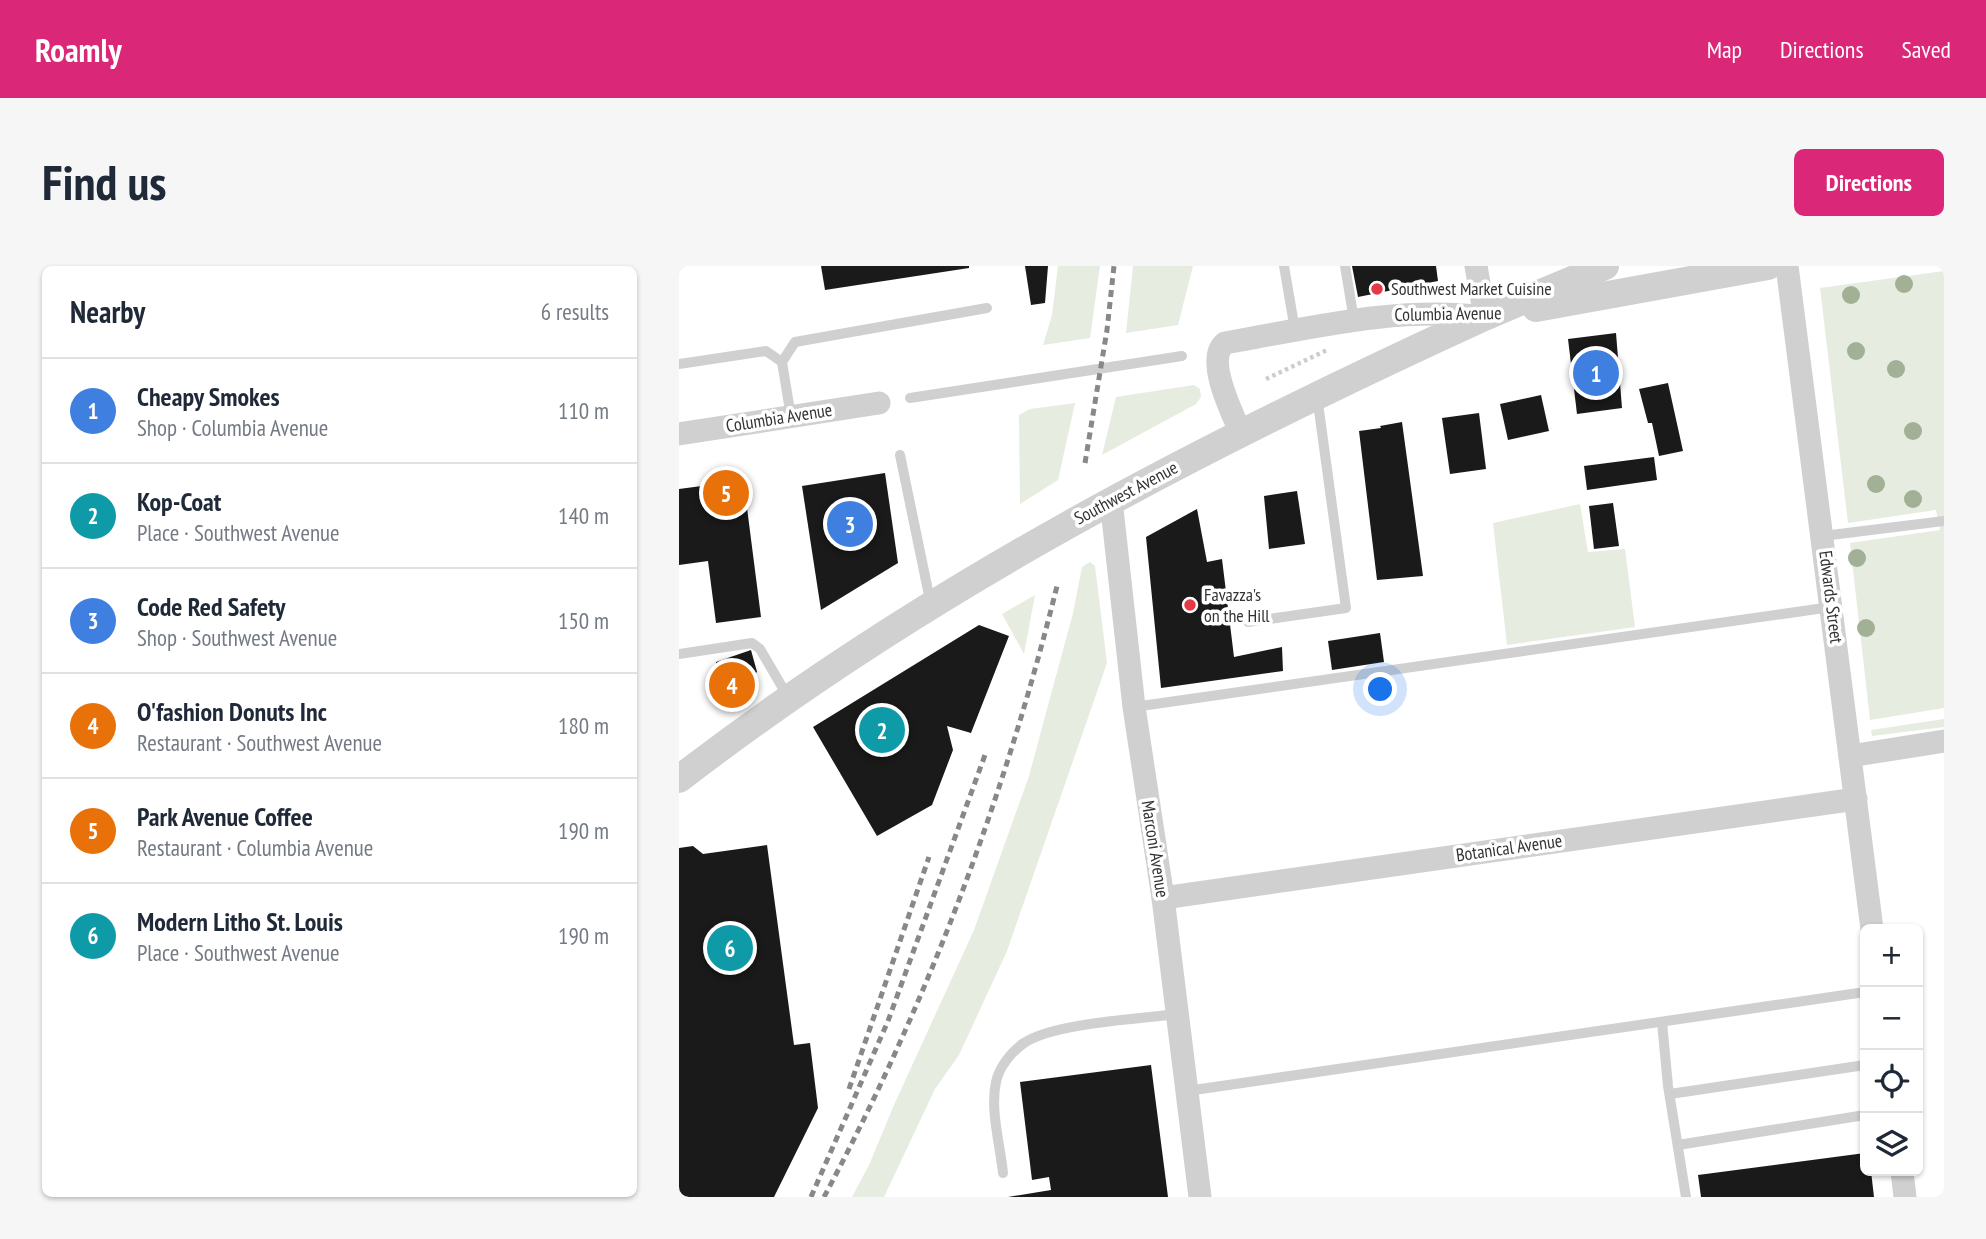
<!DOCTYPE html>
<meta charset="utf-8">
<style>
body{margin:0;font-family:"PT Sans Narrow",sans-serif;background:#f6f6f7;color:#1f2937}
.controls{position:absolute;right:21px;bottom:21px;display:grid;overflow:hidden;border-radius:10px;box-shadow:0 2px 5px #0004}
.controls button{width:63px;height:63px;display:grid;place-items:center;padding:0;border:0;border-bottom:2px solid #e0e1e3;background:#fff;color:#1f2937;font:35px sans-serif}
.you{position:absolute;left:702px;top:424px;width:24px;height:24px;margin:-18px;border:5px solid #fff;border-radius:50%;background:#1a73e8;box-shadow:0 0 0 10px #1a73e833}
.badge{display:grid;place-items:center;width:46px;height:46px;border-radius:50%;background:#db2777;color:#fff;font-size:23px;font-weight:700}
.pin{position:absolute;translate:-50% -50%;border:4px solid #fff;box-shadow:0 2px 7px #0006}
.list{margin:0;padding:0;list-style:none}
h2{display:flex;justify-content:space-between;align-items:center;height:91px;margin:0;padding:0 28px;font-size:30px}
h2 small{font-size:23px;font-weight:400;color:#747a83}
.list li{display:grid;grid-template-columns:46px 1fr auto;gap:21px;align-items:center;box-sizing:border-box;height:105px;padding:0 28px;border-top:2px solid #e0e1e3}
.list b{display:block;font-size:26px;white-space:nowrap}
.list p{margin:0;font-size:23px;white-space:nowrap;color:#747a83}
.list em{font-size:23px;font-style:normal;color:#747a83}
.icon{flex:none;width:38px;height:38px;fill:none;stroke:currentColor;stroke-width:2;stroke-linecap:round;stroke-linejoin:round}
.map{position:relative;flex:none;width:1265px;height:931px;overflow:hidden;border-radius:10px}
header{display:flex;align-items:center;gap:42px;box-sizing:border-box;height:98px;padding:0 35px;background:#db2777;color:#fff}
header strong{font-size:33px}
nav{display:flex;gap:38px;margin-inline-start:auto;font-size:24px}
.intro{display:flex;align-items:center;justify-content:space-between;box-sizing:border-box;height:168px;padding:0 42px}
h1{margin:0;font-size:49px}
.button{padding:18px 32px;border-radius:10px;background:#db2777;color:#fff;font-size:24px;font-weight:700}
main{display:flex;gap:42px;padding:0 42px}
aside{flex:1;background:#fff;border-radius:10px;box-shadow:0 2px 5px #0004}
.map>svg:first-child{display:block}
</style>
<header>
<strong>Roamly</strong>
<nav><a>Map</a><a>Directions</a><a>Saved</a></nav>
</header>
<div class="intro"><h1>Find us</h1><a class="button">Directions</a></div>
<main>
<aside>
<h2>Nearby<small>6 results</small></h2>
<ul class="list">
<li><span class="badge" style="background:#3f7fe0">1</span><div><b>Cheapy Smokes</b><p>Shop · Columbia Avenue</p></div><em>110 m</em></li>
<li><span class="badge" style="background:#0f9aa8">2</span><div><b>Kop-Coat</b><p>Place · Southwest Avenue</p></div><em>140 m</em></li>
<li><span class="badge" style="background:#3f7fe0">3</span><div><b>Code Red Safety</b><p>Shop · Southwest Avenue</p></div><em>150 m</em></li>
<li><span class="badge" style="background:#e8710a">4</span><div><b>O'fashion Donuts Inc</b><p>Restaurant · Southwest Avenue</p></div><em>180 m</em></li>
<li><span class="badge" style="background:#e8710a">5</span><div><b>Park Avenue Coffee</b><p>Restaurant · Columbia Avenue</p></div><em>190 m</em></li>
<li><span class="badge" style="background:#0f9aa8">6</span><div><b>Modern Litho St. Louis</b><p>Place · Southwest Avenue</p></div><em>190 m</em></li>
</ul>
</aside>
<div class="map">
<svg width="1265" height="931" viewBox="0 0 1265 931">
<rect width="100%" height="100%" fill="#fff"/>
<g fill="#e6ecdf">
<path d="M379,0H421L411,72L364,79L373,49Z"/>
<path d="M454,0H514L499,59L447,67Z"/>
<path d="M1265,5V442L1191,454L1171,277L1261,264L1257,244L1169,257L1141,22Z"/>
<path d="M515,119L521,123L522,131L517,138L423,189L437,131Z"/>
<path d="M396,137L379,214L341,238L340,149L351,143Z"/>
<path d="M901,238L909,286L946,283L956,361L828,379L814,257Z"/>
<path d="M411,296L416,300L428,397L328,685L280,789L256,823L205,931H173L190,899L215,839L295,664L350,510L394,347L403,301Z"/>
<path d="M356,329L345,388L323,348Z"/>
<path d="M1265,453V461L1193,470L1192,464Z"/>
</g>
<g fill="#1a1a1a">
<path d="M142,0H290V2L146,24Z"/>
<path d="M346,0H369L366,37L352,39Z"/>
<path d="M673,0H757L759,15L679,31Z"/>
<path d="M937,67L943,142L898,148L889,73Z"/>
<path d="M989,117L1004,185L980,190L973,157H969L960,123Z"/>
<path d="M862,129L870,165L829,174L821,138Z"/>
<path d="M800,147L807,203L771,208L763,152Z"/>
<path d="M723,156L744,310L698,314L680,165L702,162L701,160Z"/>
<path d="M975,191L978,214L908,224L905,200Z"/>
<path d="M206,207L219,297L142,344L123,220Z"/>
<path d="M53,216L55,235L67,234L82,351L37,357L29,295L0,299V223Z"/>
<path d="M618,225L626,278L590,283L585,230Z"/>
<path d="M934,237L940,280L915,283L910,240Z"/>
<path d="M518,243L528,296L543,293L555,391L603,381L604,405L482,422L467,271Z"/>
<path d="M300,359L330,370L292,467L268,460L274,484L253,539L198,570L134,461Z"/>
<path d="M701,367L705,396L653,404L649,375Z"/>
<path d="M72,384L78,406L46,432L37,396Z"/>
<path d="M88,579L115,779L131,777L139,842L95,931H0V582L14,580L24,588Z"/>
<path d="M472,799L489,931H329L372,924L370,911L353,914L341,816Z"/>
<path d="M1186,887V905H1192L1195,931H1022L1019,909Z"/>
</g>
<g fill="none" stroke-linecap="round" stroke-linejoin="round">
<path stroke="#cdcdcd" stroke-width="4.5" stroke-dasharray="3.5 3.5" stroke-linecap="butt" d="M587,113L650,83"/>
<g stroke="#d0d0d0" stroke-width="10">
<path d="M605,0L616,64"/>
<path d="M666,0L675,54"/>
<path d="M0,98L87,85L103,96"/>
<path d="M231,132L503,90"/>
<path d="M112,151L103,96L116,76L308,42"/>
<path d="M221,189L252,339"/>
<path d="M1144,270L1265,255"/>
<path d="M569,356L667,342L638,130"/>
<path d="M0,388L73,377L81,383L109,431"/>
<path d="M455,441L1152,341"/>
<path d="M983,756L989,820L1007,931"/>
<path d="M508,825L1186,726"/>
<path d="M991,828L1186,799"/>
<path d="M999,879L1186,849"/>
<path d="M324,907C321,878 311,844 317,816C320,801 333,785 345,777C374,757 461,753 498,748"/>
</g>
<g stroke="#d0d0d0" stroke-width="23">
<path d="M1108,0L1193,663"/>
<path d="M562,167C553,147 526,93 546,77C632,62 718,40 806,51L797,0"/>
<path d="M0,168L200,137"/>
<path d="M432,234L455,441L484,632L521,931"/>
<path d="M1171,490L1265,475"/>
<path d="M484,632L1177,533"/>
<path d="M1223,905L1226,931"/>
</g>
<g stroke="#d0d0d0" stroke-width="28">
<path d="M857,42L1089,0"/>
<path d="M0,513C246,323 521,181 803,52C844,34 885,18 926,0"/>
</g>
<g stroke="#888" stroke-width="5" stroke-dasharray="7 5" stroke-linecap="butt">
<path d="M406,197L428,64L435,0"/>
<path d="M170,823L250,591"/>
<path d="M132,931L209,755L306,489"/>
<path d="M145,931C249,736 326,531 379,316"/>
</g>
</g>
<g fill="#a2b095">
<circle cx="1225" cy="18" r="9"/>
<circle cx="1172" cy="29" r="9"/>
<circle cx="1177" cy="85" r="9"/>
<circle cx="1217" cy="103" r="9"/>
<circle cx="1234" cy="165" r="9"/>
<circle cx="1197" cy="218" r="9"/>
<circle cx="1234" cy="233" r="9"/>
<circle cx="1178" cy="292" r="9"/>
<circle cx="1187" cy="362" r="9"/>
</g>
<g fill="#e63946" stroke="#fff" stroke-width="2.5">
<circle cx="698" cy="23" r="7"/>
<circle cx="511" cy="339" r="7"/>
</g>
<g text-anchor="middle" stroke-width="7" stroke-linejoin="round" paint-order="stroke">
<g font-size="18" fill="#333" stroke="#fff" text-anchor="start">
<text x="712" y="29">Southwest Market Cuisine</text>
<text x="525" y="335">Favazza's<tspan x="525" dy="21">on the Hill</tspan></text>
</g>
<g font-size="18" fill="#333" stroke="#fff">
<text transform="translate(769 48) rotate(-1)" y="6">Columbia Avenue</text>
<text transform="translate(100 152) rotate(-9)" y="6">Columbia Avenue</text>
<text transform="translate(447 227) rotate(-28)" y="6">Southwest Avenue</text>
<text transform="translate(1152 331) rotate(83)" y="6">Edwards Street</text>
<text transform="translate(830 582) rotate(-8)" y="6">Botanical Avenue</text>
<text transform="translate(476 583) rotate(81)" y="6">Marconi Avenue</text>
</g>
</g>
</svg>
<div class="controls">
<button>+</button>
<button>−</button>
<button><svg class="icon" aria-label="locate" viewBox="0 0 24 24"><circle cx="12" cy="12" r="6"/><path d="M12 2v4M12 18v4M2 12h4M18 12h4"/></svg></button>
<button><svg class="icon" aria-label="layers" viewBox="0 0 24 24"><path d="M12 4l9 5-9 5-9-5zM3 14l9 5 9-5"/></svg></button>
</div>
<div class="you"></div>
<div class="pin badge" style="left:917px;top:107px;background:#3f7fe0">1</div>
<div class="pin badge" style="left:203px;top:464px;background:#0f9aa8">2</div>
<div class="pin badge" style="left:171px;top:258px;background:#3f7fe0">3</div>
<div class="pin badge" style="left:53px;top:419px;background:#e8710a">4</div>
<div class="pin badge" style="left:47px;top:227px;background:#e8710a">5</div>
<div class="pin badge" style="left:51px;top:682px;background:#0f9aa8">6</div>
</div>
</main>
